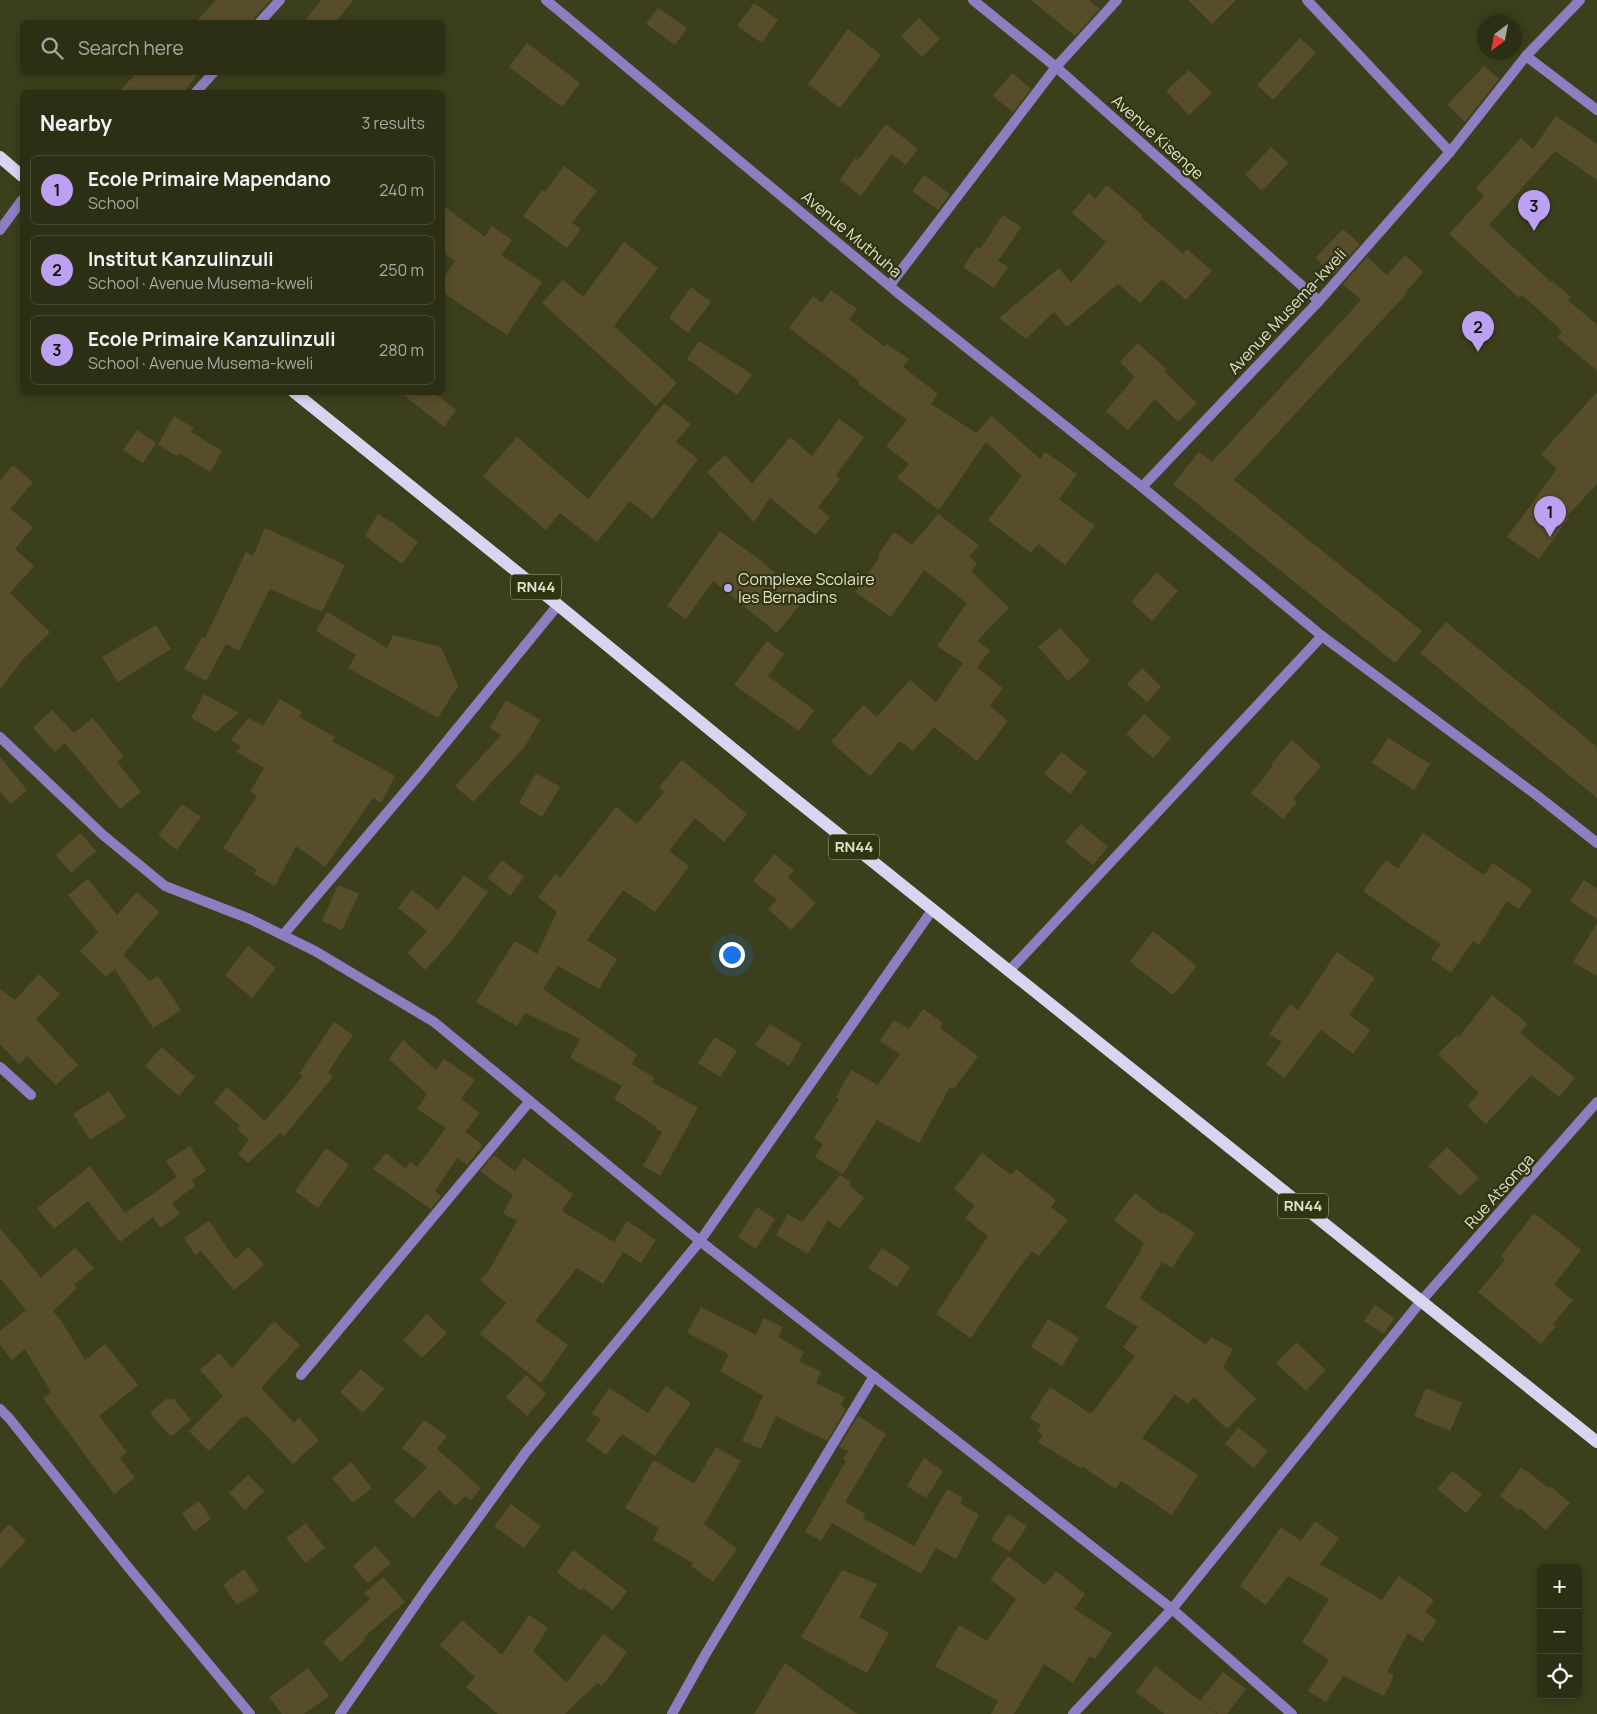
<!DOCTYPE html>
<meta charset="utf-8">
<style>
body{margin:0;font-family:Manrope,sans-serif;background:#35371e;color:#f1f3f6}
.controls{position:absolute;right:15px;bottom:15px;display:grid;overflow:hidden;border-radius:8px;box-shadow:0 2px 8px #0003}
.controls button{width:45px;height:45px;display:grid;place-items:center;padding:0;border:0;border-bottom:1px solid #484a34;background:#2d2f15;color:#f1f3f6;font:25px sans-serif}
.compass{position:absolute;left:1477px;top:15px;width:45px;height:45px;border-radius:50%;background:#2d2f15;box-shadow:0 2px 8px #0003;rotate:212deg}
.you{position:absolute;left:731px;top:954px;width:18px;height:18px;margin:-12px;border:4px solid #fff;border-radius:50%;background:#1a73e8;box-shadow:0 0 0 8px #1a73e833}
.badge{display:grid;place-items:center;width:32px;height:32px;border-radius:50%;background:#bca0f2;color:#111;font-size:16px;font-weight:700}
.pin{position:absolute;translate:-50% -41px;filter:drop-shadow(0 1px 2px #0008)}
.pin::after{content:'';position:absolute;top:26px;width:18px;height:15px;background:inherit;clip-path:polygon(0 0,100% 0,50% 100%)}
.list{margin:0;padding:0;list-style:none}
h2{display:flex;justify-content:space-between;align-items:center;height:65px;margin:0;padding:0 20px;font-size:21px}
h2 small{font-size:16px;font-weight:400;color:#a7a9a0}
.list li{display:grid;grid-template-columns:32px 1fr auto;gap:15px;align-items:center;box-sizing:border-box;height:70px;margin:0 10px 10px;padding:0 10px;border:1px solid #484a34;border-radius:8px}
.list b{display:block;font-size:19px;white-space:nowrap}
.list p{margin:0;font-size:16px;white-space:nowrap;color:#a7a9a0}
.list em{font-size:16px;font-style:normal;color:#a7a9a0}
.icon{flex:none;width:28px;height:28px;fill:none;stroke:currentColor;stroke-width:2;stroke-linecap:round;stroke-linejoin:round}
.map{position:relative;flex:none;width:1597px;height:1714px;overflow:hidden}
.search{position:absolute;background:#2d2f15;box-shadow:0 2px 8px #0003;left:20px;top:20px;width:425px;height:55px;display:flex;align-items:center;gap:12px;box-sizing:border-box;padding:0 18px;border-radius:8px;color:#a7a9a0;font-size:19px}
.panel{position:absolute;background:#2d2f15;box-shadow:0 2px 8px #0003;left:20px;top:90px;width:425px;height:305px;border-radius:8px}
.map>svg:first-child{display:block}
</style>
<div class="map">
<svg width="1597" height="1714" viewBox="0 0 1597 1714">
<rect width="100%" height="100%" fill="#3c3f1c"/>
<g fill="#584d2a">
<path d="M216,0H271L255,17L253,22H196Z"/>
<path d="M321,0H353L336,22H304Z"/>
<path d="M1031,0H1089L1100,9L1075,36Z"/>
<path d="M1188,0H1236L1212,24Z"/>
<path d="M754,3L778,20L762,43L737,26Z"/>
<path d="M658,8L687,28L675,45L646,24Z"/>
<path d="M919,18L940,39L922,57L901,36Z"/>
<path d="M848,29L881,55L840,108L808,84Z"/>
<path d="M1300,38L1316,53L1273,100L1257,85Z"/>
<path d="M527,43L580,83L562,107L509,67Z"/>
<path d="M1484,66L1499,79L1465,122L1447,105Z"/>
<path d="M1189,70L1212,93L1189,115L1166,91Z"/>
<path d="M137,72H200L183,92H119Z"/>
<path d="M1012,73L1031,89L1013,112L993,96Z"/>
<path d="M1556,116L1597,144V180L1555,151L1489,225L1551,282L1552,281L1571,297L1568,300L1597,325V371L1557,337L1562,331L1522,295L1519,298L1449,234L1484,196L1476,188L1521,138L1533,149Z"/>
<path d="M886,124L918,149L906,165L891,154L861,196L840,180L855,158L858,160Z"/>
<path d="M1271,147L1288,163L1262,191L1245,175Z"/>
<path d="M564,166L597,191L572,223L581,229L567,248L523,216L542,190L545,192Z"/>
<path d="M924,175L950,194L938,210L912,191Z"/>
<path d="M1107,185L1142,215L1141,217L1183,254L1187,249L1212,271L1186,300L1162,279L1140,303L1118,284L1067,327L1054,312L1026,339L999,318L1059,268L1071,283L1106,242L1072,213L1089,193L1095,199Z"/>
<path d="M442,205L485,237L492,226L512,240L501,255L542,282L507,335L442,292V280L455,261L442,252Z"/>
<path d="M1003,215L1021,227L998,261L1008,267L994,288L963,267L977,247L980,249Z"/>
<path d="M1343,229L1360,244L1333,275L1315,258Z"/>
<path d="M624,242L658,268L614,326L677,383L656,406L542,303L563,280L583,297Z"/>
<path d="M1405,255L1423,272L1406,292L1407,293L1234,480L1422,631L1395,663L1173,484L1199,452L1212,462L1361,300L1343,284L1367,257L1387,275Z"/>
<path d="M691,287L711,302L688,333L669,318Z"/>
<path d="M831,290L857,309L849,319L885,347L887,344L909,359L903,367L938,394L931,404L976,433L992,416L1040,459L1045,452L1077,474L1059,499L1095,526L1065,565L1038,544L1031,553L988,520L1022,476L986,442L939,510L897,478L909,464L886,446L907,420L858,384L859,381L789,328L813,296L822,303Z"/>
<path d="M699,341L752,374L737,395L687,359Z"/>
<path d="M1138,343L1166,369L1164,371L1197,403L1178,422L1155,399L1128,430L1106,411L1135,377L1120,362Z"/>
<path d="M400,392H433L456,410L444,427Z"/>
<path d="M1597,392V484L1567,516L1569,518L1539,559L1507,537L1557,469L1541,454Z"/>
<path d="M664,403L691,424L676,442L698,459L653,519L630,501L597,542L560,513L546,530L483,476L517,437L588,499Z"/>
<path d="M174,416L194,428L191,432L222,451L210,472L179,453L177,456L158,445Z"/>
<path d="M839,419L864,437L836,475L840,479L818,507L830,517L815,535L770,498L754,522L707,472L725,455L752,484L790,437L812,456Z"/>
<path d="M137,430L156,443L143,463L123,450Z"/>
<path d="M13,465L33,482L10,509L33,527L15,549L34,566L10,593L50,632L25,657L0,689V481Z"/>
<path d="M378,514L393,523L418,542L402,564L365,536Z"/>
<path d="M938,514L979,545L969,557L977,563L971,571L1009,608L977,641L990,650L977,668L1003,688L990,706L1008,721L977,761L934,727L913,751L900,741L870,776L831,742L863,705L877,717L910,680L936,702L963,663L937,646L967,603L924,570L891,617L855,592L880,556L878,555L894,532L912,545Z"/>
<path d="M265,528L345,565L322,612L270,589L239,651L226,644L206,681L184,669L202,637L205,638L246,552L253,556Z"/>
<path d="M720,531L760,560L790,585L792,583L808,595L777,633L713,581L686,619L667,606Z"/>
<path d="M1157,572L1178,591L1152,621L1131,602Z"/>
<path d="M327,612L387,648L393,635L441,647L458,686L438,718L348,668L356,655L316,631Z"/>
<path d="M1446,622L1597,747V798L1420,653Z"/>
<path d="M156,625L171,649L118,682L102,657Z"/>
<path d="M1060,628L1090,661L1068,681L1038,647Z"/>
<path d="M767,641L784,654L768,676L814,710L799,731L734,685Z"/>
<path d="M1142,668L1161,687L1147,702L1127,684Z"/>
<path d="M204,694L239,713L216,732L191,718Z"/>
<path d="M280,699L302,712L299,717L335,737L332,741L395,776L381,803L373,798L325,867L296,846L275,886L254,874L257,870L223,848L257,796L250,792L264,768L237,752L241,746L231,740L248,718L263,726Z"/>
<path d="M506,700L540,720L524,748L473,802L455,786L501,735L490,728Z"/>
<path d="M52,710L74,733L93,718L124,757L117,762L141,792L120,809L65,743L55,752L33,728Z"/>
<path d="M1144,714L1171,738L1153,758L1126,734Z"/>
<path d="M1388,738L1430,764L1414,790L1372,763Z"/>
<path d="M1292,740L1321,766L1293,799L1297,802L1283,819L1251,793L1273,766L1271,764Z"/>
<path d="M1061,752L1087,772L1070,794L1044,774Z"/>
<path d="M0,757L27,790L11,804L0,792Z"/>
<path d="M682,760L747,814L724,842L695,818L669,851L689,866L655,912L623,890L587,940L617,959L599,989L558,966L543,989L637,1054L632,1064L655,1078L652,1082L698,1108L660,1176L643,1166L662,1132L656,1129L657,1127L614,1099L622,1086L570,1058L580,1039L525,1013L517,1026L476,1002L515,941L537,954L557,912L538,897L555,874L560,878L616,807L637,824L664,792L659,787Z"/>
<path d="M536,773L560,787L542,817L519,803Z"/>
<path d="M182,804L201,817L177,850L158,835Z"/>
<path d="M1081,824L1108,847L1093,865L1065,842Z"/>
<path d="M80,833L96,851L71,873L56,855Z"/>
<path d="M1423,833L1484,875L1493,863L1532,890L1519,909L1507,901L1479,945L1473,941L1451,973L1431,959L1441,944L1410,924L1363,891L1386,860L1398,869Z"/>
<path d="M774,854L794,870L788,878L816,903L791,930L768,909L777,900L753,881Z"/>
<path d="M502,860L524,877L510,896L488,878Z"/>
<path d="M464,875L488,892L451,942L425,970L407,953L427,931L398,908L412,890L438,910Z"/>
<path d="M88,879L117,915L137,892L159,912L123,955L150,981L158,976L181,1010L153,1028L115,969L106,977L80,951L98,932L68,895Z"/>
<path d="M1584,880L1597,889V919L1570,901Z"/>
<path d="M338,885L359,894L342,930L322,921Z"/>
<path d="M1597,923V976L1573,962Z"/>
<path d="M1153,931L1197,966L1173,995L1130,962Z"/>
<path d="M248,946L276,968L252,998L225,975Z"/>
<path d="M1337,952L1375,978L1349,1015L1370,1030L1353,1054L1321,1030L1284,1078L1266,1064L1282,1042L1269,1034L1290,1004L1298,1010Z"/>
<path d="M39,974L60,994L36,1019L78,1065L56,1085L27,1056L19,1064L0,1044V989L15,1000Z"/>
<path d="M1492,995L1528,1024L1520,1033L1575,1078L1559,1097L1531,1075L1486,1124L1467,1106L1479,1093L1438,1054L1457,1035L1459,1037Z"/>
<path d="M923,1009L943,1023L940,1028L978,1056L954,1089L950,1087L919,1143L877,1120L843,1174L815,1157L823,1144L814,1138L839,1099L836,1097L851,1070L878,1085L900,1054L880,1041L894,1020L909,1029Z"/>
<path d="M334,1022L353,1035L328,1072L333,1077L284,1136L280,1133L248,1163L238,1154L249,1140L237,1129L240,1126L214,1103L227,1087L265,1121L303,1076L299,1074Z"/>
<path d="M770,1024L802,1044L789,1066L755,1045Z"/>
<path d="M715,1037L737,1051L720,1077L698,1063Z"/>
<path d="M403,1040L436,1070L444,1059L475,1080L461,1099L480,1113L465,1132L482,1144L480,1146L482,1147L467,1165L457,1158L435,1191L441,1196L431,1209L373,1169L386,1153L406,1169L410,1162L417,1167L446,1128L417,1109L427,1094L389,1059Z"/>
<path d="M162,1047L195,1077L179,1096L145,1066Z"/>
<path d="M109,1091L126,1117L90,1140L73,1114Z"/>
<path d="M190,1146L206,1171L192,1180L195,1186L172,1203L180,1214L160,1228L153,1217L120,1242L88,1201L54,1229L37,1208L90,1166L125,1213L177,1177L166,1161Z"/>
<path d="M1447,1147L1479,1178L1460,1196L1428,1166Z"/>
<path d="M326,1148L349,1165L318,1208L295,1191Z"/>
<path d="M982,1153L1011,1175L1016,1169L1056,1200L1051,1207L1068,1220L1039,1256L1032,1251L1013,1276L971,1338L936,1314L988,1236L965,1218L975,1206L954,1189Z"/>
<path d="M494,1155L515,1171L524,1158L573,1194L562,1211L614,1242L627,1221L656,1240L641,1263L623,1252L603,1284L577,1268L535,1321L568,1345L541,1383L480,1334L506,1303L480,1280L488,1272L517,1221L503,1213L513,1195L480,1171Z"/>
<path d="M840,1175L851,1182L849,1185L864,1198L839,1229L828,1220L808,1254L776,1235L788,1214L802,1222Z"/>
<path d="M1135,1193L1162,1214L1163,1212L1195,1233L1172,1268L1162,1262L1140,1298L1206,1345L1211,1337L1233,1349L1223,1367L1256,1399L1227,1429L1194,1397L1188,1404L1175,1394L1142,1438L1198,1475L1172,1515L1121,1481L1116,1489L1083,1467L1082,1469L1038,1442L1043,1435L1037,1431L1041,1425L1030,1418L1050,1387L1091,1414L1135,1356L1123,1347L1138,1327L1105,1307L1142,1249L1140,1248L1144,1243L1114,1220Z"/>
<path d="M757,1207L775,1219L756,1249L738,1237Z"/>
<path d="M1534,1213L1581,1250L1554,1285L1573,1300L1553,1324L1556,1326L1541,1344L1478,1292L1505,1260L1501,1256Z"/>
<path d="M209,1221L235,1259L249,1247L264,1265L234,1290L201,1251L195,1255L184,1238Z"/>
<path d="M0,1228L41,1278L75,1248L94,1268L74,1285L77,1288L53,1311L62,1322L85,1360L105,1344L138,1385L99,1416L127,1452L120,1458L135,1478L114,1494L43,1398L51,1392L25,1349L12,1360L0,1345V1331L26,1310L0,1278Z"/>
<path d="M882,1248L910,1267L897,1287L868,1268Z"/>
<path d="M1375,1305L1394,1318L1384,1334L1364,1321Z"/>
<path d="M701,1307L756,1335L764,1318L783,1327L778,1337L804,1352L799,1361L821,1372L816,1383L845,1397L841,1405L846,1409L827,1441L776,1416L761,1449L742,1441L763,1396L720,1371L729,1354L687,1333Z"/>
<path d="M427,1314L447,1333L422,1358L403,1340Z"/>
<path d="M1048,1319L1079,1338L1062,1366L1031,1347Z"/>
<path d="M274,1321L300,1345L261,1388L294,1423L299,1418L319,1440L293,1464L247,1416L244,1418L243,1416L209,1451L189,1431L223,1396L200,1370L219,1353L232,1368Z"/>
<path d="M1296,1342L1326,1370L1306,1391L1276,1363Z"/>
<path d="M361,1369L384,1389L363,1413L340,1392Z"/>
<path d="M526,1375L546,1394L527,1416L506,1397Z"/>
<path d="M666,1386L691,1403L655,1456L622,1434L606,1455L586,1440L601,1419L592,1414L609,1388L648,1413Z"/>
<path d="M1426,1388L1462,1403L1450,1431L1414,1416Z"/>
<path d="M166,1399H174L191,1420L172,1436L168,1434L150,1413Z"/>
<path d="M858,1416L886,1434L845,1502L865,1514L863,1518L914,1546L947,1489L963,1498L960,1503L979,1515L956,1559L936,1548L921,1574L832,1523L821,1541L805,1532L846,1461L843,1459L848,1451L839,1447Z"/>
<path d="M424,1420L447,1436L437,1449L481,1488L471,1500L465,1496L456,1506L439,1490L413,1518L394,1501L427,1467L402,1448Z"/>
<path d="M1238,1427L1268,1451L1254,1468L1225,1444Z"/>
<path d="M716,1447L741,1461L704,1524L737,1549L713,1582L691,1566L693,1563L653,1540L659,1528L625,1508L654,1460L694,1484Z"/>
<path d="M924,1458L943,1471L926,1498L907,1486Z"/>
<path d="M351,1462L372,1488L353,1503L332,1478Z"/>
<path d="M1521,1467L1549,1488L1550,1486L1570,1503L1546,1530L1520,1508L1518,1510L1500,1496Z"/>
<path d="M1452,1471L1482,1494L1466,1513L1437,1489Z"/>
<path d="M248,1475L264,1491L245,1510L229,1493Z"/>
<path d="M199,1501L211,1519L194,1531L182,1513Z"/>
<path d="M511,1504L541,1526L524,1548L494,1526Z"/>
<path d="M1008,1514L1027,1526L1010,1552L991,1540Z"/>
<path d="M1315,1521L1339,1538L1320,1564L1382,1600L1399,1576L1434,1600L1425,1612L1437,1621L1422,1642L1408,1633L1387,1672L1394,1676L1384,1696L1343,1676L1326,1702L1308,1691L1329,1660L1302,1642L1329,1599L1288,1576L1266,1605L1240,1586L1281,1527L1301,1541Z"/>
<path d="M306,1523L325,1548L305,1563L286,1538Z"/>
<path d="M9,1524L26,1541L0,1568V1534Z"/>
<path d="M375,1546L391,1563L368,1583L353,1566Z"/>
<path d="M573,1550L627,1591L613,1610L583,1588L581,1591L557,1572Z"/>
<path d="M1008,1556L1045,1585L1056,1571L1085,1594L1074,1609L1112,1633L1095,1659L1090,1656L1073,1683L1044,1664L1014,1714H991L998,1701L935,1666L959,1625L987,1641L1016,1599L990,1579Z"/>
<path d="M244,1569L259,1591L237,1605L223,1585Z"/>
<path d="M842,1570L877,1584L859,1617L889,1633L867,1673L801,1637Z"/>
<path d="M383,1577L405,1602L363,1638L365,1640L341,1662L323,1642L370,1599L364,1593Z"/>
<path d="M529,1615L548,1628L533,1651L567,1683L603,1634L627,1652L602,1686L597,1683L565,1714H498L466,1687L475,1677L440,1645L462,1620L502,1655Z"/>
<path d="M785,1663L857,1714H754Z"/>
<path d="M1155,1666L1217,1714H1165L1136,1692Z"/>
<path d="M308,1668L329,1696L304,1714H282L269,1697Z"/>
<path d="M1223,1672L1246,1689L1227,1714H1218L1200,1701Z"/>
</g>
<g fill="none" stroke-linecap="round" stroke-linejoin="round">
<g stroke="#8d7ec2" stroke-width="10">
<path d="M546,0L898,293L1142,487L1322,636L1539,797L1597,843"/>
<path d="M973,0L1056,67L1319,301"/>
<path d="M1307,0L1450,152"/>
<path d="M260,22L280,0"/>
<path d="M1526,56L1597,110"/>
<path d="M196,92L214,72"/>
<path d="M890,285L1056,67L1117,0"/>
<path d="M1142,487L1319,301L1450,152L1526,56L1580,0"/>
<path d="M0,737L103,835L165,886L250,919L315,951L434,1022L700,1241L1172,1609L1292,1714"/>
<path d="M283,935L420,774L558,605"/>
<path d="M1009,971L1322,636"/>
<path d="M0,1067L31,1095"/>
<path d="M301,1375L530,1101"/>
<path d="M0,1409L9,1418L128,1567L250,1714"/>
<path d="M340,1714L425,1591L526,1452L700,1241L933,909"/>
<path d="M672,1714L705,1655L874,1376"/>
<path d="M1073,1714L1172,1609L1422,1300L1597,1102"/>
</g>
<path stroke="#8d7ec2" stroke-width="10" d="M0,230L22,200"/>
<g stroke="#d9d4f0" stroke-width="12">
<path d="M0,157L22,176"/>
<path d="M294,392L558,605L776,784L1597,1442"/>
</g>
</g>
<circle fill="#baaaf6" stroke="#313411" stroke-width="2" cx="728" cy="588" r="5"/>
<g text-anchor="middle" stroke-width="4.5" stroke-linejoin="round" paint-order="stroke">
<g fill="#313411" stroke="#aaac94" stroke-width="1">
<rect x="511" y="574.5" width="50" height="25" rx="4"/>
<rect x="829" y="834.5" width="50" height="25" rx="4"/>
<rect x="1278" y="1193.5" width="50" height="25" rx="4"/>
</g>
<g font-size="15" font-weight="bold" fill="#dee0cc">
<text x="536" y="592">RN44</text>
<text x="854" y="852">RN44</text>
<text x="1303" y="1211">RN44</text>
</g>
<g font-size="16" fill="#dee0cc" stroke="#313411">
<text transform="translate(1158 137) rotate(42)" y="6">Avenue Kisenge</text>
<text transform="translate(852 234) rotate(40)" y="6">Avenue Muthuha</text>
<text transform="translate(1287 311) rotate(-47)" y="6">Avenue Musema-kweli</text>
<text transform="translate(1499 1191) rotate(-48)" y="6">Rue Atsonga</text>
</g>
<g font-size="16" fill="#dee0cc" stroke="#313411" text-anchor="start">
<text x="738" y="585">Complexe Scolaire<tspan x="738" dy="18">les Bernadins</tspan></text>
</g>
</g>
</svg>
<div class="controls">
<button>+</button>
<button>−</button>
<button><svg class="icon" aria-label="locate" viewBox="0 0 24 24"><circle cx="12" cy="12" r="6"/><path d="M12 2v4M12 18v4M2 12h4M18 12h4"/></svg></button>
</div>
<svg class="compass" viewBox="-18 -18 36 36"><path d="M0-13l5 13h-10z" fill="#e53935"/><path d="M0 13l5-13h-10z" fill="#a7a9a0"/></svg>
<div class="you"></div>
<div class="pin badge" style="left:1550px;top:537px">1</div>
<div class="pin badge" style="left:1478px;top:352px">2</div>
<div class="pin badge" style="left:1534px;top:231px">3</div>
<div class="search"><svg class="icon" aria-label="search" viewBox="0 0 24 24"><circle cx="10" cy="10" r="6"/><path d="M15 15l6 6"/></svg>Search here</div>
<section class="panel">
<h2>Nearby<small>3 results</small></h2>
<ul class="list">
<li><span class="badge">1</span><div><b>Ecole Primaire Mapendano</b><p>School</p></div><em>240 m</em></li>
<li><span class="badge">2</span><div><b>Institut Kanzulinzuli</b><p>School · Avenue Musema-kweli</p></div><em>250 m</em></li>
<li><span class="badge">3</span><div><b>Ecole Primaire Kanzulinzuli</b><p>School · Avenue Musema-kweli</p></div><em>280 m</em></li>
</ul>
</section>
</div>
